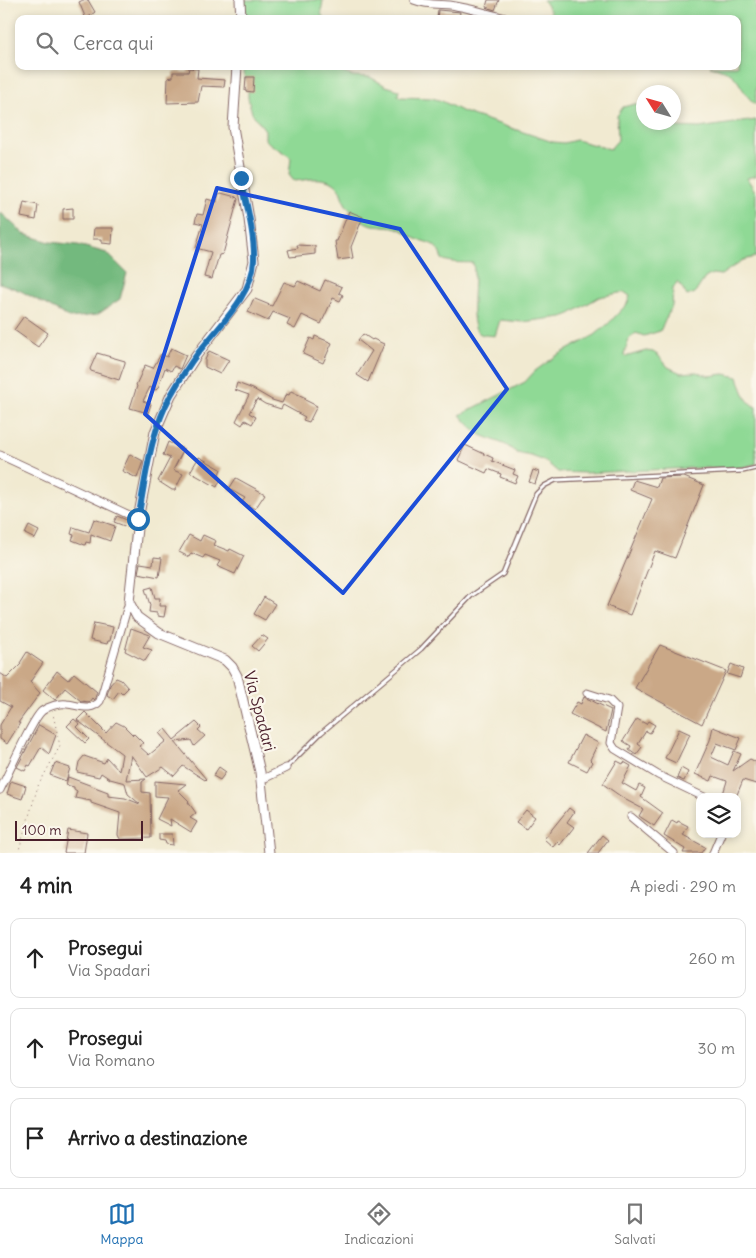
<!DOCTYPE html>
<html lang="it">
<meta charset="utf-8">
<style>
body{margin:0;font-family:Delius,sans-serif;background:#f6f6f6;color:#222}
.controls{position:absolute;right:15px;bottom:15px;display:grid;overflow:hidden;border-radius:10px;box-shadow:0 2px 8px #0003}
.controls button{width:45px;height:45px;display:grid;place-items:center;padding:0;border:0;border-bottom:1px solid #e0e0e0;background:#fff;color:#222;font:25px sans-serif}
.compass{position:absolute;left:636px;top:85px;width:45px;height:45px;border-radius:50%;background:#fff;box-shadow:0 2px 8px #0003;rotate:307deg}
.scale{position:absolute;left:15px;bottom:12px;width:128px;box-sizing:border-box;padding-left:5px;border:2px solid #4a1f2b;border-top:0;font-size:14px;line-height:18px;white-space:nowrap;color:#4a1f2b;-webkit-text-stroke:4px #fbf7ec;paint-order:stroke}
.stop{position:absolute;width:15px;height:15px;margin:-11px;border:4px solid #1f6fb2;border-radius:50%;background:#fff}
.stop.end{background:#1f6fb2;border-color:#fff;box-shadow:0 1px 5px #0008}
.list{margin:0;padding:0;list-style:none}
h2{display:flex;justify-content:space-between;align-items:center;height:65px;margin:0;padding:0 20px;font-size:21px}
h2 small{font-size:16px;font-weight:400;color:#767676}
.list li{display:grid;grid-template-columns:32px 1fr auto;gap:15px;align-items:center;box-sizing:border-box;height:80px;margin:0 10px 10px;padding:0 10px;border:1px solid #e0e0e0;border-radius:10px}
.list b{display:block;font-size:19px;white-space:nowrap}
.list p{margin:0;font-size:16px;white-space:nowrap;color:#767676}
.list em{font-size:16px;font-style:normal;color:#767676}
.icon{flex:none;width:28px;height:28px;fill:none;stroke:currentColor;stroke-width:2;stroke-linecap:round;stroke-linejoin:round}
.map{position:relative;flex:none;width:756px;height:853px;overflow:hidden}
.search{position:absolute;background:#fff;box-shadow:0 2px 8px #0003;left:15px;right:15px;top:15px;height:55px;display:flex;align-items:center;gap:12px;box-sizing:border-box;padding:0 18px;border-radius:10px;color:#767676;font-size:19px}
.sheet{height:335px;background:#fff}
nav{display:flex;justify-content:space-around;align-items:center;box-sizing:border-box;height:70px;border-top:1px solid #e0e0e0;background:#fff;font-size:14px;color:#767676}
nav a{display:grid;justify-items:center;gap:2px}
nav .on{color:#1f6fb2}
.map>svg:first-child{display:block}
</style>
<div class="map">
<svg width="756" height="853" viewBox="0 0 756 853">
<rect width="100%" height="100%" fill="#fbf7ec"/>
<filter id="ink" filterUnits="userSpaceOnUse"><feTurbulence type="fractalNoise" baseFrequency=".02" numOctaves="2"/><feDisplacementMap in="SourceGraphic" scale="10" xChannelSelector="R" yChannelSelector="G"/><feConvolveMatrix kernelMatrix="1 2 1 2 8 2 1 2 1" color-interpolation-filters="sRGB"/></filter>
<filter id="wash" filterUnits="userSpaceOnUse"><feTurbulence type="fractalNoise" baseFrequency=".0096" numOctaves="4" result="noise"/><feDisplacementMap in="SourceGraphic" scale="20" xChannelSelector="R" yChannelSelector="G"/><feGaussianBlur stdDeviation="1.12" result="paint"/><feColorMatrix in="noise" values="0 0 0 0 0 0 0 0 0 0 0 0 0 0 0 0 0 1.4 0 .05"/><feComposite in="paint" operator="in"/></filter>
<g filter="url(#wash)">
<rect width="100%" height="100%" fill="#f1ead1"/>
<g fill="#8fd995" stroke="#6c7c60">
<path d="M244,0H323L321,13L324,19H245Z"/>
<path d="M543,0H756V105C735,87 744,73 710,66H737V19H551L550,11Z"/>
<path d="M244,66H336V70L352,76L370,77L386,86L399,90L398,95L399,97L432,98L442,101L463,112L553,142L564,143L576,140L610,149L618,140L617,116L623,107L635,104L643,107L644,122L664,123L675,127L699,128L756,120V176L747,178L756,193V257L743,260L721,275L712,274L705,278L695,293L687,296L683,289L677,282L673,289L672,306L660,331L644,336L636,333L629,339L624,354L625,357L646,351L653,352L659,356L668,367L681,373L696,372L710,376L724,374L738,377C742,388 745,403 756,407V464L738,468H691L586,473L558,472L545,461L531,456L517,453L506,445L481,435L470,426L460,415L525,382L535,371L556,356L595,335L608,324L627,304L630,296L624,292L599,297L570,314L562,317L522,322L500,320L495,336C490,335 483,336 479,333C467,324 477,278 473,263C461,262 453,264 442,259C436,242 431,244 416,239C410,237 406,231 400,229C390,225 379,227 369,224C361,221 347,209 344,201C340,193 341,187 332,182C318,176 308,180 294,181L289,175L291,158C283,149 272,148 265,139V130L252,113L248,98V84L243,73Z"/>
</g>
<path fill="#73b97e" stroke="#5e6c54" d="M0,212L24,234L50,242L78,245L107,253L127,273L120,299L97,315L70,318L21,291L0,283Z"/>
<g id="blocks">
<g fill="#caa887">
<path d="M83,0H88L95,12L86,19L79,2Z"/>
<path d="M488,0H499L495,10L486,7Z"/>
<path d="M438,10L460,12L459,19H437Z"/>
<path d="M189,68L198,69L197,78L225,80L224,87L201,86L198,102L167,103L168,78L173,77V72H188Z"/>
<path d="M246,77H254L253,92L245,91Z"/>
<path d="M221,193L236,197L238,199L223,254L219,255L212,279L204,277L211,252L196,248L203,224L195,222L197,214L203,215L207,199L217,202L219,194Z"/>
<path d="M24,202L38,205L36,220L21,217Z"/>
<path d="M73,208V219H63V209Z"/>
<path d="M349,211L363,217L351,247L353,258L338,260L335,241H337Z"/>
<path d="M94,228H113L112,244L102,243V239H93Z"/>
<path d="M297,245L315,246V254L290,257L288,250L298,248Z"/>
<path d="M325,280L342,287L339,293L343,295L340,301L333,298L321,324L302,315L295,329L287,325L290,319L273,312L268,321L248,312L253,300L255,299L272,306L284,282L295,286L298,281L320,291Z"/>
<path d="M24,316L48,333L38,347L14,330Z"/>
<path d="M363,334L372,340L373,339L384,344L368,382L357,375L372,351L358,340Z"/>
<path d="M315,336L332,343L323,363L303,354L310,338L314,340Z"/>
<path d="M171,348L186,355L180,369L174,366L171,371L165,368L158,388L156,390L150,387L143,401L151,404L148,413L130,408L137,386L136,385L145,365L153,368L161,354L167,357Z"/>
<path d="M209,351L229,360L220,374L205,367V360Z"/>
<path d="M97,353L125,361V363L119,380L91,371L90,369Z"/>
<path d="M237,383L253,389L272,400L282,403L286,394L289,395L291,391L306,398L305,400L317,406L309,422L303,420L305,417L283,405L281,409L265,404L257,399L249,413L256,417L252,424L245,420L242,425L236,421L249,395L235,390Z"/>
<path d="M168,442L184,449L173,470L183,474L175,490H172L158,481L170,458L163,455Z"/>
<path d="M465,445L493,458L492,461L515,470L513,474L518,476L515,483L500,477L501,474L488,469L486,473L458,460Z"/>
<path d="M130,454L143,461L137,478L122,471Z"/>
<path d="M199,457L221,469L218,477L221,478L217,487L190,472Z"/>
<path d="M533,470L539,472L535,484L529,482Z"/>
<path d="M684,477L704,485L675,558L655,551L630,615L607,606L652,499L630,490L634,480L657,487L660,478Z"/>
<path d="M236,478L265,494L255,509L242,502L245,498L229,489Z"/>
<path d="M117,516L129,521L127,527L114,522Z"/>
<path d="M94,519L115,526L110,541L91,534L90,543L86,542L85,545L72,540L74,535L71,534L73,527L89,532Z"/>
<path d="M29,526L39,531L35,539L25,534Z"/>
<path d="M189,535L200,541L203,535L216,541L214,545L229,551L230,549L244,556L235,574L217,566L220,561L205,555L203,558L191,553L189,557L179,552Z"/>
<path d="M154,557L162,558L159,577L138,573L140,563L153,565Z"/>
<path d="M152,587L155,598H160L159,606H166L164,617L157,616V613L149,612L150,605L145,589Z"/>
<path d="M264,597L275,604L265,620L254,614Z"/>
<path d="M94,623L113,627L110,641H108L107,644L90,640Z"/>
<path d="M131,628L150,635L143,647L152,650L145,661L125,651Z"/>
<path d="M262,635L268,639L258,651L252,646Z"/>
<path d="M660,645L726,671L702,724L635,688Z"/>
<path d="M27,652L43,663L30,682L40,693L18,723H20L7,744L0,739V725L11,707L0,701V673L7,678L21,664L20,663Z"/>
<path d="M731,664L743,669L740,678L727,674Z"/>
<path d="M57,671L68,680L74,673L97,692L95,698L94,700L92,698L89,702L81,701L65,688L55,700L43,690Z"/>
<path d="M116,678L121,680L128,688L122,694L119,691L113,699L107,695L110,685Z"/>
<path d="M584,697L611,710L606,732L570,714L577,702L581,704Z"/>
<path d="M85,712L106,733L116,722L124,726L133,735L134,734L143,743L139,746L149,755L166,741L159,733L165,729L174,740L196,722L201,727L198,730L205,736L194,746L191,740L175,742L206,779L205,780L183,766L174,776L163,767L147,777L131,755L126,780L146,779L142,782V792L150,793L151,838L120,839L118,835L120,813L91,803V801L75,798L77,791L74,789V787L66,785L68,777L108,792V796L125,798L140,804L128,794L125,783L110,779L101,773L99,777L77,772L79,762L84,756L104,763L107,758L119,771L122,754L77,720Z"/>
<path d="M74,719L80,724L77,727L89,739L85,743L67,726Z"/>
<path d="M637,719L646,724L648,721L655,725L650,733L646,731L638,744L642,747L636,755L629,750L631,746L623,741Z"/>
<path d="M39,725L56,735L49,754L41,747L30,766L28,765L25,771L17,767Z"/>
<path d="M713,727L741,738L736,750L717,743L711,757L728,765L734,751L741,754L733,771L750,759L756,762V784L743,780L736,797H722L727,781L713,776L711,781L695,774L710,740Z"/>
<path d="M679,729L690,734L676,763L665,758Z"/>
<path d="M583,735L598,743L590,760L592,762L587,771L569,762Z"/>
<path d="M617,761L623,764L624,762L631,766L622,783L636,791L639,785L645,788L641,797L663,813L654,826L639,816L643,809L626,800L603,784Z"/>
<path d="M55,763L70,768L66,781L50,775Z"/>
<path d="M219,767L226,772L220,780L213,776Z"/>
<path d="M681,768L688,772L684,781L677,778Z"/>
<path d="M11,781L26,786L22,799L7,794Z"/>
<path d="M155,781L186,784L178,790L189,801L188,802L196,813L190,818L197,822L191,832L170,819L171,826L157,819L168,797L155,796Z"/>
<path d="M569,808L574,812L567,822L574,827L560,845L557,842L553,847L544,839Z"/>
<path d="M526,810L535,817L526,829L516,822Z"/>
<path d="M672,820L677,823L678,821L688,826L683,835L705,847L701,853H683L685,849L664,836Z"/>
<path d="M68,830L87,833L84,853H64Z"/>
<path d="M159,834H172L173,845L166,844L165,841L159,840Z"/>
<path d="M602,835L608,840L598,853H588Z"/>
</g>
</g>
</g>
<g filter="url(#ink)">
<use href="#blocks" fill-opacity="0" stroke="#846665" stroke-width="1"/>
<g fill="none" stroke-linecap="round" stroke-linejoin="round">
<g stroke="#846665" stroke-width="5.5">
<path id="service" d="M286,768L321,733L421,649L471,596L503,574L536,494L544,486L556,480L743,471L756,468"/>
</g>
<g stroke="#846665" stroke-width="9">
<g id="minor">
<path d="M414,0C426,5 437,4 450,5C470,8 489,14 509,19"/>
<path d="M0,455L138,519"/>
<path d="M587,693L609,700L617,708L611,743L615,749L658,775L704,797"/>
<path d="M261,780L286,768"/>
<path d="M0,790C8,775 32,719 42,711C49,706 59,703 67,704C79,705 91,712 100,701L129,602"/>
<path d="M631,817L674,853"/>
<path d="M713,853L721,834"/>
</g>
</g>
<g stroke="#846665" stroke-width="11">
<g id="tertiary">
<path d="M240,0L241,19"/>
<path d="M237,66L233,127L249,219L254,261L247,289L196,356L171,395L155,432L138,519L129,602L137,617L159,633L225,660L232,667L237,676L260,772L269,853"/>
</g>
</g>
<path stroke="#846665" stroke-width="1" stroke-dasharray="1 4" stroke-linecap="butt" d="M18,853L38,786L60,746L53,714"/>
<use href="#service" stroke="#fff" stroke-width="3"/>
<use href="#minor" stroke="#fff" stroke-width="7"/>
<use href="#tertiary" stroke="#fff" stroke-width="9"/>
</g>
</g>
<g fill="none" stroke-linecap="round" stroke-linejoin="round" filter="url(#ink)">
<path stroke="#1f6fb2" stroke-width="6" d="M138,519C146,477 150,433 171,395C179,381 188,366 198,353C218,327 253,295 254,260C255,236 246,202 241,178"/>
</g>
<path fill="none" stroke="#1d4ed8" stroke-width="4" stroke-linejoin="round" d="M217,188L400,229L507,389L343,593L145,414Z"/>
<g text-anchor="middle" stroke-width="4.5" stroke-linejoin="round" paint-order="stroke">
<g font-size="16" fill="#4a1f2b" stroke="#fbf7ec">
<text transform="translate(260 711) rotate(75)" y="6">Via Spadari</text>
</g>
</g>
</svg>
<div class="controls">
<button><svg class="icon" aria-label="layers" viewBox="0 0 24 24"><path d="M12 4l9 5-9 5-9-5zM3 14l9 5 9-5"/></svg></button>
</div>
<svg class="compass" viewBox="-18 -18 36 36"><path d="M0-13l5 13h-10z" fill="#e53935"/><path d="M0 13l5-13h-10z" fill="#767676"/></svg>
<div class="scale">100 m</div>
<div class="stop" style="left:138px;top:519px"></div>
<div class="stop end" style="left:241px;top:178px"></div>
<div class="search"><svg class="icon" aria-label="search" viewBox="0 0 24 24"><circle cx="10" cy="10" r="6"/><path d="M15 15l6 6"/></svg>Cerca qui</div>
</div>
<section class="sheet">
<h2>4 min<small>A piedi · 290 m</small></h2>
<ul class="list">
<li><svg class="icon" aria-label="ahead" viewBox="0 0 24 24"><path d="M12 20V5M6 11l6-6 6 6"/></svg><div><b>Prosegui</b><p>Via Spadari</p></div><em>260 m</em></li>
<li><svg class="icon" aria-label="ahead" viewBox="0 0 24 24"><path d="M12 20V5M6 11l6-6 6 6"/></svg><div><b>Prosegui</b><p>Via Romano</p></div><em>30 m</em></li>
<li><svg class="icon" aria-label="arrive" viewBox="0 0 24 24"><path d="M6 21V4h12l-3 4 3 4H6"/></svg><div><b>Arrivo a destinazione</b></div></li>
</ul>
</section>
<nav>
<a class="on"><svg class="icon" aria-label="map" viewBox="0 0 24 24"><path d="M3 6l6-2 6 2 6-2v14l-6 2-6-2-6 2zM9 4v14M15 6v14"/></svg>Mappa</a>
<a><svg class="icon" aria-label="directions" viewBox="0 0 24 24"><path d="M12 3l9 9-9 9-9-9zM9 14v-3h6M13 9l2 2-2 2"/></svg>Indicazioni</a>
<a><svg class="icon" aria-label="saved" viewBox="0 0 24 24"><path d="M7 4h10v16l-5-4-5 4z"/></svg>Salvati</a>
</nav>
